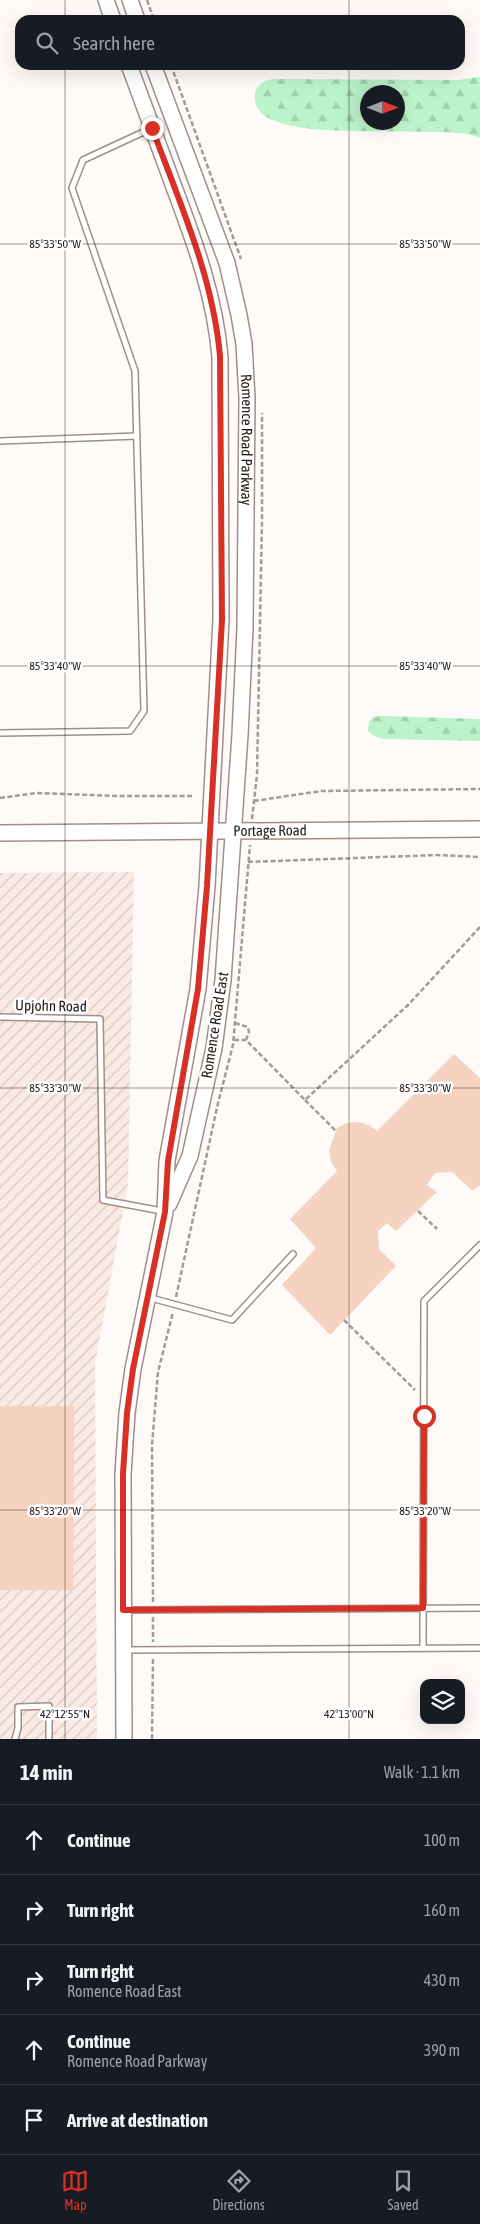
<!DOCTYPE html>
<meta charset="utf-8">
<style>
body{margin:0;font-family:"Asap Condensed",sans-serif;background:#20242c;color:#f1f3f6}
.controls{position:absolute;right:15px;bottom:15px;display:grid;overflow:hidden;border-radius:10px;box-shadow:0 5px 20px #0002}
.controls button{width:45px;height:45px;display:grid;place-items:center;padding:0;border:0;border-bottom:1px solid #363941;background:#171b24;color:#f1f3f6;font:25px sans-serif}
.compass{position:absolute;left:360px;top:85px;width:45px;height:45px;border-radius:50%;background:#171b24;box-shadow:0 5px 20px #0002;rotate:90deg}
.stop{position:absolute;width:15px;height:15px;margin:-11px;border:4px solid #d93025;border-radius:50%;background:#fff}
.stop.end{background:#d93025;border-color:#fff;box-shadow:0 1px 5px #0008}
.list{margin:0;padding:0;list-style:none}
h2{display:flex;justify-content:space-between;align-items:center;height:65px;margin:0;padding:0 20px;font-size:21px}
h2 small{font-size:16px;font-weight:400;color:#9ea1a6}
.list li{display:grid;grid-template-columns:32px 1fr auto;gap:15px;align-items:center;box-sizing:border-box;height:70px;padding:0 20px;border-top:1px solid #363941}
.list b{display:block;font-size:19px;white-space:nowrap}
.list p{margin:0;font-size:16px;white-space:nowrap;color:#9ea1a6}
.list em{font-size:16px;font-style:normal;color:#9ea1a6}
.icon{flex:none;width:28px;height:28px;fill:none;stroke:currentColor;stroke-width:2;stroke-linecap:round;stroke-linejoin:round}
.map{position:relative;flex:none;width:480px;height:1739px;overflow:hidden}
.search{position:absolute;background:#171b24;box-shadow:0 5px 20px #0002;left:15px;right:15px;top:15px;height:55px;display:flex;align-items:center;gap:12px;box-sizing:border-box;padding:0 18px;border-radius:15px;color:#9ea1a6;font-size:19px}
.sheet{height:415px;background:#171b24}
nav{display:flex;justify-content:space-around;align-items:center;box-sizing:border-box;height:70px;border-top:1px solid #363941;background:#171b24;font-size:14px;color:#9ea1a6}
nav a{display:grid;justify-items:center;gap:2px}
nav .on{color:#d93025}
.map>svg:first-child{display:block}
</style>
<div class="map">
<svg width="480" height="1739" viewBox="0 0 480 1739">
<defs>
<pattern id="industrial-furrows" width="10" height="10" patternUnits="userSpaceOnUse" patternTransform="scale(1.25)"><rect width="10" height="10" fill="#fbeae3"/><path d="M-1 1l2-2M0 10L10 0M9 11l2-2" fill="none" stroke="#d7c8c2"/></pattern>
<pattern id="forest-firs" width="22" height="20" patternUnits="userSpaceOnUse" patternTransform="scale(1.25)"><rect width="22" height="20" fill="#bbf3ca"/><path d="M5 1l3.5 6h-7zM16 11l3.5 6h-7z" fill="#a0d0ad"/></pattern>
</defs>
<rect width="100%" height="100%" fill="#fefaf8"/>
<path fill="url(#industrial-furrows)" d="M134,872L128,1184L95,1364L97,1739H0V873Z"/>
<g fill="url(#forest-firs)" fill-rule="evenodd">
<path d="M480,77V138L468,134L447,132C418,132 388,131 359,131C329,130 300,131 272,120C250,111 247,82 274,79L458,80ZM368,92H398V122H368Z"/>
<path d="M381,716L480,719V741L384,739L374,736L368,731L369,722L373,717Z"/>
</g>
<g fill="#f6d3c0">
<path d="M454,1054L480,1078V1185L473,1191L452,1172L435,1173L427,1185L437,1192L396,1231L387,1223L378,1231L379,1249L396,1266L330,1335L282,1285L316,1248L290,1219L337,1171L331,1162L329,1150L337,1128L347,1123L358,1122L369,1125L377,1131Z"/>
<path d="M0,1406H74L73,1590H0Z"/>
</g>
<g fill="none" stroke-linecap="round" stroke-linejoin="round">
<g stroke="#a18e87" stroke-width="8">
<g id="lane">
<path d="M0,441L137,436"/>
<path d="M0,733L130,731L144,711L135,371L72,188L83,160L150,129"/>
<path d="M0,1017L100,1019L103,1200L162,1211"/>
<path d="M151,1298L232,1320L293,1254"/>
<path d="M126,1610L480,1608"/>
<path d="M423,1648L424,1301L480,1245"/>
<path d="M127,1650L480,1648"/>
<path d="M15,1739L18,1728V1707L49,1706V1739"/>
</g>
</g>
<g stroke="#a18e87" stroke-width="18">
<g id="secondary">
<path d="M106,0L113,20"/>
<path d="M130,0L137,20"/>
<path id="s1" d="M153,65L227,263L239,315L244,344L247,398L245,628L240,735L223,980L214,1048L190,1156L169,1204"/>
<path id="s2" d="M0,833L480,829"/>
<path d="M124,1739L123,1474L127,1413L133,1369L165,1212L167,1161L198,989L207,886L221,620L220,357C215,297 195,243 174,187C159,146 144,106 129,65"/>
</g>
</g>
<g stroke="#a19c99" stroke-width="2.5" stroke-dasharray="5 2.5" stroke-linecap="butt">
<path d="M147,0L154,20"/>
<path d="M171,65L241,259"/>
<path d="M0,798L36,793L119,796H193"/>
<path d="M254,801L321,791L480,789"/>
<path d="M252,819L257,775L262,521V413"/>
<path d="M248,862L437,855L480,857"/>
<path d="M235,1023L248,1027L249,1032L246,1040"/>
<path d="M234,1040H246L305,1100L408,1005L480,927"/>
<path d="M305,1100L336,1131"/>
<path d="M418,1211L437,1229"/>
<path d="M176,1297L218,1103L233,1045L250,845"/>
<path d="M344,1320L415,1390"/>
<path d="M153,1602L152,1445L158,1372L173,1312"/>
<path d="M153,1617V1642"/>
<path d="M152,1739L153,1657"/>
</g>
<use href="#lane" stroke="#fff" stroke-width="5"/>
<use href="#secondary" stroke="#fff" stroke-width="15"/>
</g>
<g fill="none" stroke-linecap="round" stroke-linejoin="round">
<path stroke="#d93025" stroke-width="6" d="M152,128C180,203 213,277 220,356L222,620L207,886L198,989L168,1161L165,1212L133,1369L127,1413L123,1474V1610L423,1608L424,1416"/>
</g>
<path fill="none" stroke="#221b18" stroke-width="1" stroke-opacity="0.45" d="M65,0V20M349,0V20M65,65V1739M349,65V1739M0,244H480M0,666H480M0,1088H480M0,1510H480"/>
<g text-anchor="middle" stroke-width="5" stroke-linejoin="round" paint-order="stroke">
<g font-size="15" fill="#221b18" stroke="#fff">
<text dy="5" stroke="none"><textPath href="#s1" startOffset="390">Romence Road Parkway</textPath></text>
<text dy="5" stroke="none"><textPath href="#s2" startOffset="270">Portage Road</textPath></text>
<text transform="translate(51 1006) rotate(1)" y="5">Upjohn Road</text>
<text transform="translate(215 1025) rotate(-81)" y="5">Romence Road East</text>
</g>
</g>
<g font-size="12" text-anchor="middle" fill="#221b18" stroke="#fff" stroke-width="5" stroke-linejoin="round" paint-order="stroke">
<text x="425" y="248">85°33'50"W</text>
<text x="55" y="248">85°33'50"W</text>
<text x="425" y="670">85°33'40"W</text>
<text x="55" y="670">85°33'40"W</text>
<text x="425" y="1092">85°33'30"W</text>
<text x="55" y="1092">85°33'30"W</text>
<text x="55" y="1515">85°33'20"W</text>
<text x="425" y="1515">85°33'20"W</text>
<text x="65" y="1718">42°12'55"N</text>
<text x="349" y="1718">42°13'00"N</text>
</g>
</svg>
<div class="controls">
<button><svg class="icon" aria-label="layers" viewBox="0 0 24 24"><path d="M12 4l9 5-9 5-9-5zM3 14l9 5 9-5"/></svg></button>
</div>
<svg class="compass" viewBox="-18 -18 36 36"><path d="M0-13l5 13h-10z" fill="#e53935"/><path d="M0 13l5-13h-10z" fill="#9ea1a6"/></svg>
<div class="stop" style="left:424px;top:1416px"></div>
<div class="stop end" style="left:152px;top:128px"></div>
<div class="search"><svg class="icon" aria-label="search" viewBox="0 0 24 24"><circle cx="10" cy="10" r="6"/><path d="M15 15l6 6"/></svg>Search here</div>
</div>
<section class="sheet">
<h2>14 min<small>Walk · 1.1 km</small></h2>
<ul class="list">
<li><svg class="icon" aria-label="ahead" viewBox="0 0 24 24"><path d="M12 20V5M6 11l6-6 6 6"/></svg><div><b>Continue</b></div><em>100 m</em></li>
<li><svg class="icon" aria-label="right" viewBox="0 0 24 24"><path d="M7 20v-9h11M14 6l5 5-5 5"/></svg><div><b>Turn right</b></div><em>160 m</em></li>
<li><svg class="icon" aria-label="right" viewBox="0 0 24 24"><path d="M7 20v-9h11M14 6l5 5-5 5"/></svg><div><b>Turn right</b><p>Romence Road East</p></div><em>430 m</em></li>
<li><svg class="icon" aria-label="ahead" viewBox="0 0 24 24"><path d="M12 20V5M6 11l6-6 6 6"/></svg><div><b>Continue</b><p>Romence Road Parkway</p></div><em>390 m</em></li>
<li><svg class="icon" aria-label="arrive" viewBox="0 0 24 24"><path d="M6 21V4h12l-3 4 3 4H6"/></svg><div><b>Arrive at destination</b></div></li>
</ul>
</section>
<nav>
<a class="on"><svg class="icon" aria-label="map" viewBox="0 0 24 24"><path d="M3 6l6-2 6 2 6-2v14l-6 2-6-2-6 2zM9 4v14M15 6v14"/></svg>Map</a>
<a><svg class="icon" aria-label="directions" viewBox="0 0 24 24"><path d="M12 3l9 9-9 9-9-9zM9 14v-3h6M13 9l2 2-2 2"/></svg>Directions</a>
<a><svg class="icon" aria-label="saved" viewBox="0 0 24 24"><path d="M7 4h10v16l-5-4-5 4z"/></svg>Saved</a>
</nav>
